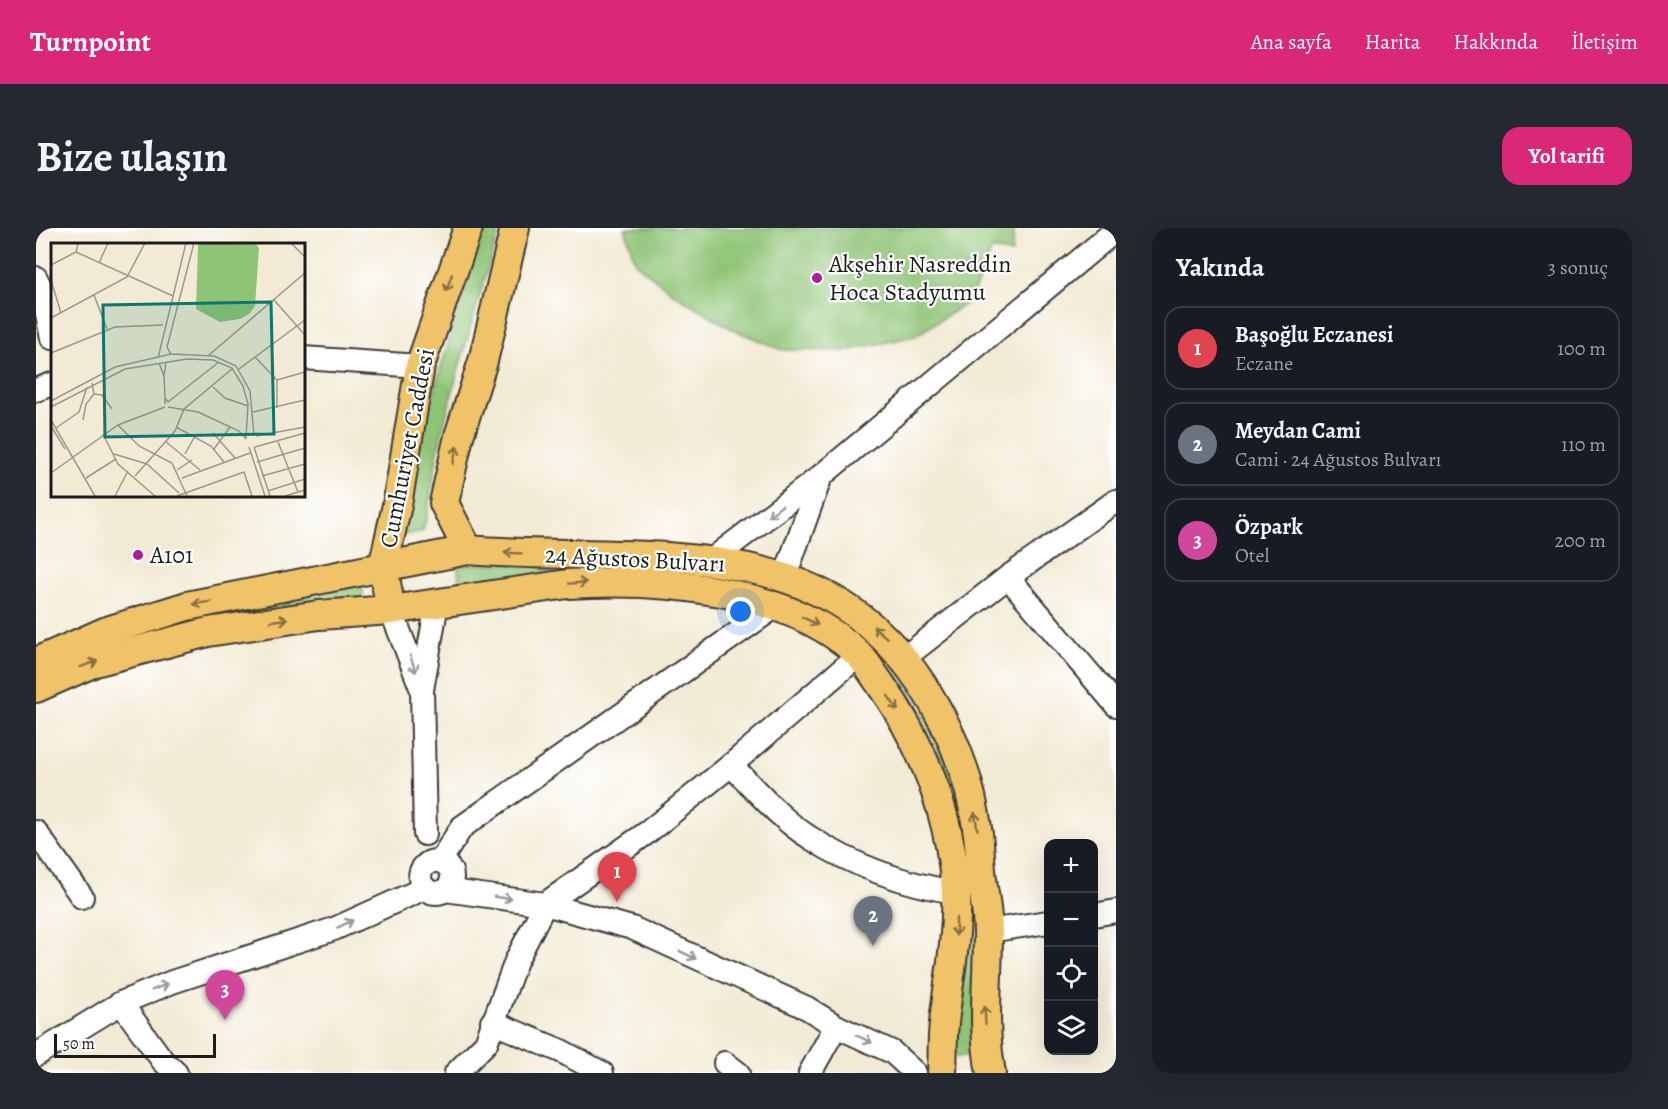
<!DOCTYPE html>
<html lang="tr">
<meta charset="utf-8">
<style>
body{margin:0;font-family:Alegreya,serif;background:#242831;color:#f1f3f6}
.controls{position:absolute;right:18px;bottom:18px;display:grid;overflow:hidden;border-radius:12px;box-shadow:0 6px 24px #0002}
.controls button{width:54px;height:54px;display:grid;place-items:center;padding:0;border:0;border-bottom:2px solid #363941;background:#171b24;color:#f1f3f6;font:30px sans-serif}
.scale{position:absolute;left:18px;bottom:15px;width:162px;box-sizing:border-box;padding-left:6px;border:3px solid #1c1c1c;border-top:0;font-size:16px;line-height:21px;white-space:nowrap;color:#1c1c1c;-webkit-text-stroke:4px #fff;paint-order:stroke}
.you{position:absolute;left:705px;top:384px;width:21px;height:21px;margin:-15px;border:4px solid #fff;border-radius:50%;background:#1a73e8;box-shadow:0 0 0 9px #1a73e833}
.badge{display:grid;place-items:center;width:39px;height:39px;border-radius:50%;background:#db2777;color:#fff;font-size:20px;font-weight:700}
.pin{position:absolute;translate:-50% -50px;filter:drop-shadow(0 2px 3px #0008)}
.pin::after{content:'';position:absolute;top:32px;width:21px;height:18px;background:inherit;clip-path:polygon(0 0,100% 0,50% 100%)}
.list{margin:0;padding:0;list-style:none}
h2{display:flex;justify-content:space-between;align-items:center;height:78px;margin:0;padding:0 24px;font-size:26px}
h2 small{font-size:20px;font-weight:400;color:#9ea1a6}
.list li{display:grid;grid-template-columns:39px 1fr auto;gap:18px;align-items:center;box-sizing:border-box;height:84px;margin:0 12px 12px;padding:0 12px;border:2px solid #363941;border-radius:18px}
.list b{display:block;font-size:22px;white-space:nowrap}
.list p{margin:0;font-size:20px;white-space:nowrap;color:#9ea1a6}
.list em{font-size:20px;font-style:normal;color:#9ea1a6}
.icon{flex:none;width:33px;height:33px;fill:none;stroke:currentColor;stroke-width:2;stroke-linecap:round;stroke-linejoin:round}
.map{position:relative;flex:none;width:1080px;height:845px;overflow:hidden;border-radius:18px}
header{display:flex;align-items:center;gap:36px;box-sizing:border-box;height:84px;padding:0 30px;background:#db2777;color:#fff}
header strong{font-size:28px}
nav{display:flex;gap:33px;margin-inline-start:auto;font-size:21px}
.intro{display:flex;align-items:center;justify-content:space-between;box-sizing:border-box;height:144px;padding:0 36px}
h1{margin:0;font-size:42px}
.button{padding:15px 27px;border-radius:18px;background:#db2777;color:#fff;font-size:21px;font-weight:700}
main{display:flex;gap:36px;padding:0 36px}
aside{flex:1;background:#171b24;border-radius:18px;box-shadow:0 6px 24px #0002}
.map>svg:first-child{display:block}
</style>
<header>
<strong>Turnpoint</strong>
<nav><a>Ana sayfa</a><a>Harita</a><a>Hakkında</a><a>İletişim</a></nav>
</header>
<div class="intro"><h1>Bize ulaşın</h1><a class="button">Yol tarifi</a></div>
<main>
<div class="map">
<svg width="1080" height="845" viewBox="0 0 1080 845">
<rect width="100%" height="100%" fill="#fff"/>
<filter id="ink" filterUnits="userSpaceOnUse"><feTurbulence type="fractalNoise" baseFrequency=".0167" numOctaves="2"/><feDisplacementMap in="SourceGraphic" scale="12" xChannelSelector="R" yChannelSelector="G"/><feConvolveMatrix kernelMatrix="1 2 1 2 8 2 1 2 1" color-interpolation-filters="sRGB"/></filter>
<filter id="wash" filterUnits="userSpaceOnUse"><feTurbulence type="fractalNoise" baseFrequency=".008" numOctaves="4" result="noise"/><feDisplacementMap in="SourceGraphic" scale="24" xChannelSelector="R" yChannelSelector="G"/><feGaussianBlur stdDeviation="1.35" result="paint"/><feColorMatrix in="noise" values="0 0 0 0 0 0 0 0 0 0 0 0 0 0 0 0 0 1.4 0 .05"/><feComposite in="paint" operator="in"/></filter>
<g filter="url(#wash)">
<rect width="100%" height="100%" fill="#f2ead4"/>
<g fill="#8fc476" stroke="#567049" stroke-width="1.5">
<path d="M447,0H464C444,68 423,135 406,204C398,236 396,271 387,303L369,307L364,304L372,257L391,185Z"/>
<path d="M589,0H978L976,26L956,21L934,73L879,108L809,123L746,122L696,101L638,66L599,35Z"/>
<path d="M491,334L655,339L782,373L858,430L922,547L939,662V826L922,829L918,822L932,711L928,602L916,555L896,507L869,456L846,427L828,410L761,372L709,354L541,339L423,363L422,337Z"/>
<path d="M326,352L327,371L0,442L84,406Z"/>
</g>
</g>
<g filter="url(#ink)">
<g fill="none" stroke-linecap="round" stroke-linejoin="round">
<g stroke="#3c3b38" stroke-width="26">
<g id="minor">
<path d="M0,50L6,62L16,110"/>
<path d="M267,130L384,138"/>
<path d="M0,162L16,156"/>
<path d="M674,333L785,248L1080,2"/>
<path d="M972,349L1080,477"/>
<path d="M748,351L785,248"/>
<path d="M355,382L386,462L401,375"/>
<path d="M868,430L972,349L1080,273"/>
<path d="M386,462L389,606"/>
<path d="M695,537C720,562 744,591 773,609C815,637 870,657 920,664"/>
<path d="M0,604L46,669"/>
<path d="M404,633L426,599L740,378"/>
<circle cx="400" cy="649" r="16"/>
<path d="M409,662L509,676L596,700L771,780L800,798L856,824L879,845"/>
<path d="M1058,687L1080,683"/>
<path d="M952,703L1012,694"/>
<path d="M85,775L127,833L140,845"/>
<path d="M456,794L525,823L566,845"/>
<path d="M0,827L85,775L136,754L298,701L389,660"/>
<path d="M689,835L702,845"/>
<path d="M420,845L450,815L480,733L509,676L612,604L695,537L823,427"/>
<path d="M774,845L800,798"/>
</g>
</g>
<g stroke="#3c3b38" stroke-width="32">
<g id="major">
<path d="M479,0L447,133L423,208L408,275L432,322C594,336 780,296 885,455C915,500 935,552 942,606C944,621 944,636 946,651C948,669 952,687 952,705C952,753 946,798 955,845"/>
<path d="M355,382L347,339L361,277L384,138L432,0"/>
<path d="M0,434L71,403L151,378L432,322"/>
<path d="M0,460L59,434L172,404L283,387L355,382L532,356C621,350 748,360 818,422C828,430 835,443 843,454C885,513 911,578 919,651C924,700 913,746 908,795C906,811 907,828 906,845"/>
</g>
</g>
<use href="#minor" stroke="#fff" stroke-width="22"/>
<use href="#major" stroke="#f1c369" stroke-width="28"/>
</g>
<defs><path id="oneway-shaft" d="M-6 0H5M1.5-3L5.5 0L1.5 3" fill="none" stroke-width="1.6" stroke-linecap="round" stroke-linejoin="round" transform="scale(1.5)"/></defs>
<g stroke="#867042">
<use href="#oneway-shaft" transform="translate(413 55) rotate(109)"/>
<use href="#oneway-shaft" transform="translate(419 227) rotate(-77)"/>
<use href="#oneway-shaft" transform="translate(477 325) rotate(-177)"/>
<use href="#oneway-shaft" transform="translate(542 355) rotate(-4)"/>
<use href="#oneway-shaft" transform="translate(166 375) rotate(171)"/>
<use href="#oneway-shaft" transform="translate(243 392) rotate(-8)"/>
<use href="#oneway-shaft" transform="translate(774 393) rotate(27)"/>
<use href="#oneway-shaft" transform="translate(844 404) rotate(-139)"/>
<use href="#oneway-shaft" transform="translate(53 436) rotate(-20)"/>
<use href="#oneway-shaft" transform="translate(857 475) rotate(55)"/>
<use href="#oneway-shaft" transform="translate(940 593) rotate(-100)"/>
<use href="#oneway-shaft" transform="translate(920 699) rotate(90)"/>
<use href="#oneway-shaft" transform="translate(949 787) rotate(-93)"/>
</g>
<g stroke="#999">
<use href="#oneway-shaft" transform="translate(739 283) rotate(142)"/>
<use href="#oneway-shaft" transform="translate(377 436) rotate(71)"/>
<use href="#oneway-shaft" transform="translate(467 670) rotate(8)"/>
<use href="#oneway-shaft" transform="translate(309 696) rotate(-25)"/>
<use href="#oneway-shaft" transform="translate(652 727) rotate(25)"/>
<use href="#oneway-shaft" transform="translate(124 759) rotate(-22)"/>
<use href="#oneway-shaft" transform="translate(828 811) rotate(25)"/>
</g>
</g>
<g fill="#b5179e" stroke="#fff" stroke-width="2">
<circle cx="781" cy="50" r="6"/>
<circle cx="102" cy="327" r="6"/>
</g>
<g text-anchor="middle" stroke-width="4.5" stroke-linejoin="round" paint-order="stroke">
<g font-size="24" fill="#1c1c1c" stroke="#fff" text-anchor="start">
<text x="793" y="44">Akşehir Nasreddin<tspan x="793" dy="28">Hoca Stadyumu</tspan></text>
<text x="114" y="335">A101</text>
</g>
<g font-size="24" fill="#1c1c1c" stroke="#fff">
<text transform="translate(371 220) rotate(-79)" y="8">Cumhuriyet Caddesi</text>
<text transform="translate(599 331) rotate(3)" y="8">24 Ağustos Bulvarı</text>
</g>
</g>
<g transform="translate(15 15)">
<rect width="254" height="254" fill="#f2ead4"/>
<path d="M204,0L208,5L204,63L198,71L189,76L169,79L145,66L147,1Z" fill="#8fc476"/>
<path fill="none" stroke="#9c988a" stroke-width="1.5" d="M143,0L116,104L120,111L163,113L185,123L199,148L203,192M240,0L254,14M25,9L122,53M48,20L57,0M0,22L25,9L27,0M0,37L10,70M43,52L56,86M223,57L254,92M0,75L76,34L94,0M0,110L64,84L112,82M158,112L254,30M204,114L226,137V165M107,115L135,0M108,120L113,133L115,119M188,126L254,77M113,133L114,155M226,137L254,129M162,144L174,155L197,163M43,151L51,152L61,166M0,158L64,124L120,111M114,161V155L117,159L168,119M0,164L74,126L136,116L162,117L181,125L192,143L197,161L195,195M117,164L147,169L188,188L195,196M202,169L254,157M0,177L44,253M32,177L35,161L43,151L41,140M67,182L88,203L121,220L136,253M0,183L14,206M125,184L160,203L173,219M5,185L28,169L36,144M162,190L184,215M52,191L67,221L104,253M205,193L254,184M114,198L149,227M227,199L247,249M198,204L214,253M203,204L219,253M204,204L254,190M163,206L179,184M63,211L96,221L128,250M134,211L144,193M206,219L254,205M126,227L141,217M0,230L67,182L114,164M84,233L124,188L133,166L181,126M211,233L254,221M35,235L65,216M131,235L199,210M217,248L254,236M64,253L77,228M126,253L193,229L201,253M234,253L254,247"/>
<path fill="#0f766e" fill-opacity="0.15" stroke="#0f766e" stroke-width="3" d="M220,59L223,191L54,194L52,62Z"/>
<rect width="254" height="254" fill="none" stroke="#1c1c1c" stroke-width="3"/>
</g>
</svg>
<div class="controls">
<button>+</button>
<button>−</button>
<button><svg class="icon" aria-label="locate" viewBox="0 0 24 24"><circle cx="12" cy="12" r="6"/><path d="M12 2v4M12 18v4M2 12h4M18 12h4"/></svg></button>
<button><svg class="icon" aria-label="layers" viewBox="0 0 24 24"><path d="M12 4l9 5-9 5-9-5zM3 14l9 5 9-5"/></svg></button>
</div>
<div class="scale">50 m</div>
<div class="you"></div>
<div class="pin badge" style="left:581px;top:674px;background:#e0444e">1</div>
<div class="pin badge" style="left:837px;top:718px;background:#6b7280">2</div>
<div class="pin badge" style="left:189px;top:792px;background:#d1479c">3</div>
</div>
<aside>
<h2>Yakında<small>3 sonuç</small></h2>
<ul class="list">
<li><span class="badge" style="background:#e0444e">1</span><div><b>Başoğlu Eczanesi</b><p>Eczane</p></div><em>100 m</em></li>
<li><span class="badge" style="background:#6b7280">2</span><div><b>Meydan Cami</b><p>Cami · 24 Ağustos Bulvarı</p></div><em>110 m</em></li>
<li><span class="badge" style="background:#d1479c">3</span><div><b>Özpark</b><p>Otel</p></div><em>200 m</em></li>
</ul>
</aside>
</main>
